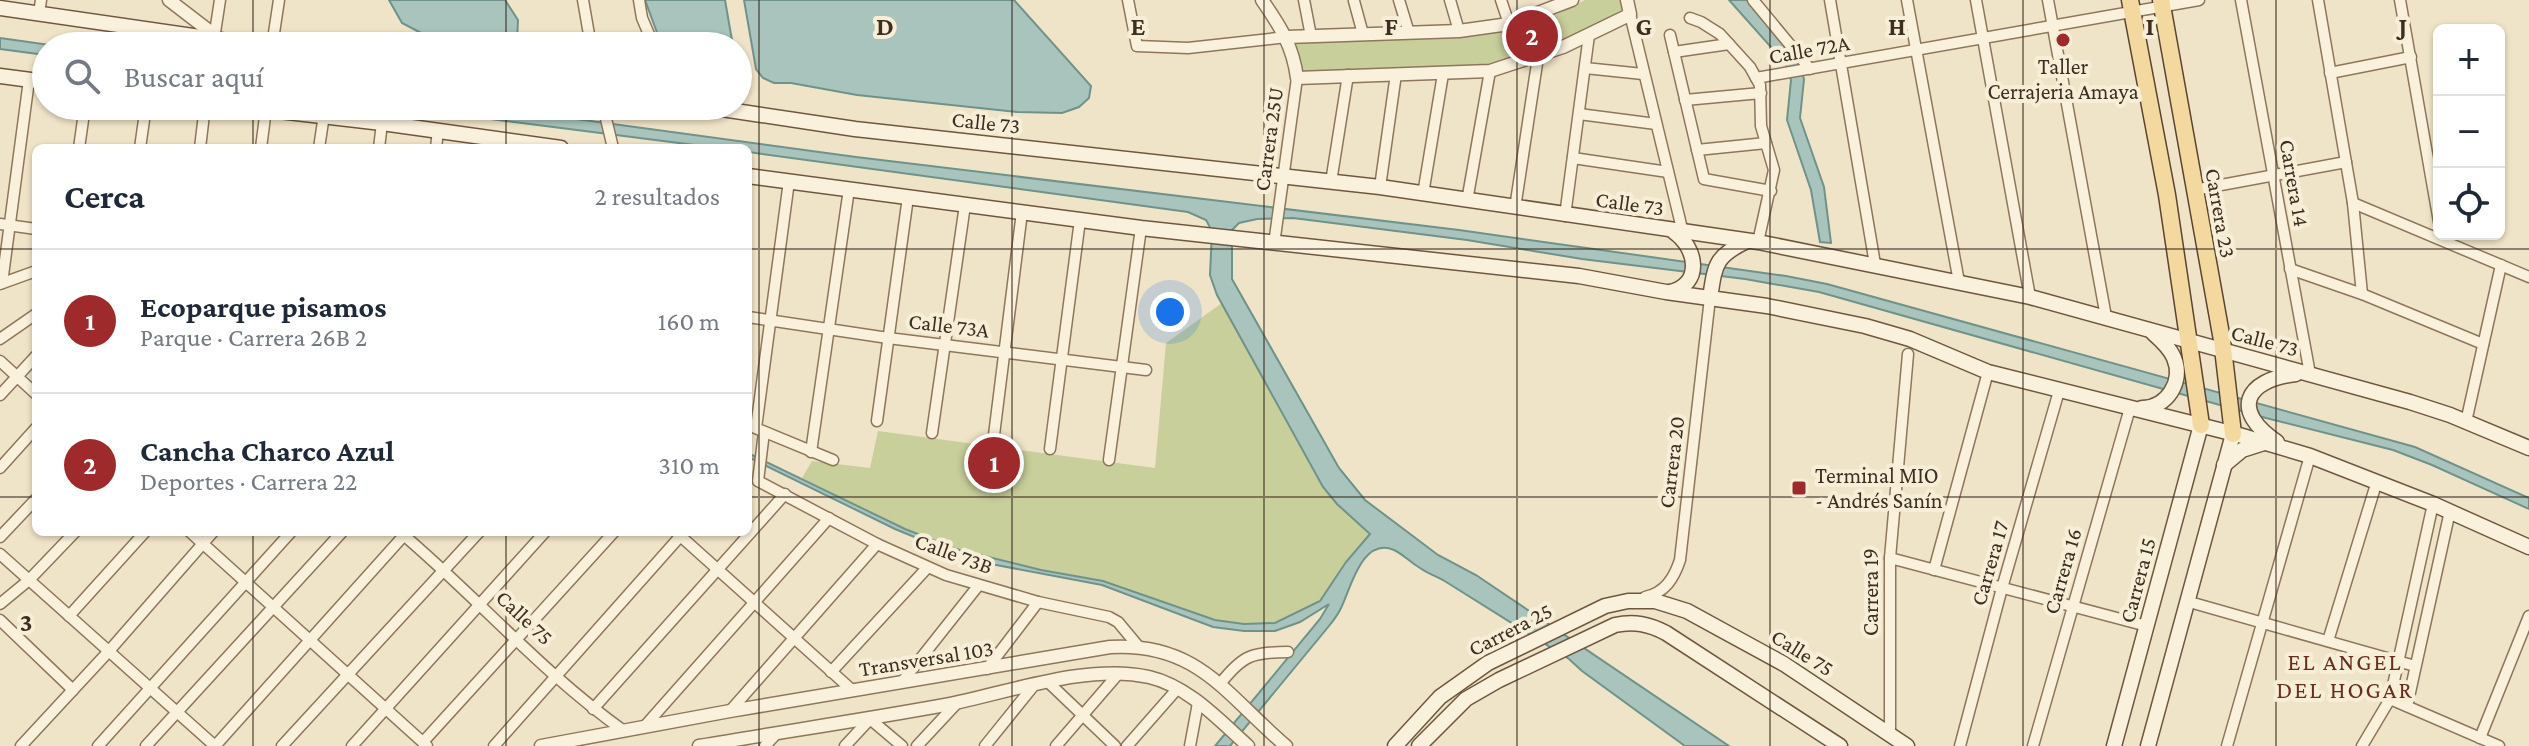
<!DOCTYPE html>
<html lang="es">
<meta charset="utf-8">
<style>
body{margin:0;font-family:"Crimson Pro",serif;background:#f6f6f7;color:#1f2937}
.controls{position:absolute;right:24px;top:24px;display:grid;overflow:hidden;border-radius:12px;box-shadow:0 2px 6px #0004}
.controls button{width:72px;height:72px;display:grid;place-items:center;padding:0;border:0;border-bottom:2px solid #e0e1e3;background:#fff;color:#1f2937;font:40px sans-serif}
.you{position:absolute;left:1170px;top:312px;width:28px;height:28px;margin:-20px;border:6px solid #fff;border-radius:50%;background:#1a73e8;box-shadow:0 0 0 12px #1a73e833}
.badge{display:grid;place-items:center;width:52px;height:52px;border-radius:50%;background:#9e2a2b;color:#fff;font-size:26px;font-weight:700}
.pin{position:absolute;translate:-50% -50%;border:4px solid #fff;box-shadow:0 2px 8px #0006}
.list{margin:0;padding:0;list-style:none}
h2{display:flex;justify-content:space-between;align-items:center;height:104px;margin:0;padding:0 32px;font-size:34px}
h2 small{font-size:26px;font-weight:400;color:#747a83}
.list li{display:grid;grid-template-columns:52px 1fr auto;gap:24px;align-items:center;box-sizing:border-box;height:144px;padding:0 32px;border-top:2px solid #e0e1e3}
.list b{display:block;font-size:30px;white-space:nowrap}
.list p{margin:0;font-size:26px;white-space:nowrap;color:#747a83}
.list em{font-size:26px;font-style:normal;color:#747a83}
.icon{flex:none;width:44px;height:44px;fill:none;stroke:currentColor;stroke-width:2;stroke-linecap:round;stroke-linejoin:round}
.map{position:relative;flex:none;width:2529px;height:746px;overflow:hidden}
.search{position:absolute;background:#fff;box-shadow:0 2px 6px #0004;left:32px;top:32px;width:720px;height:88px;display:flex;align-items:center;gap:20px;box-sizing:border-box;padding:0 28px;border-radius:44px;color:#747a83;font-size:30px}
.panel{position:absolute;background:#fff;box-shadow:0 2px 6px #0004;left:32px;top:144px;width:720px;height:392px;border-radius:12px}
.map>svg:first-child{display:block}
</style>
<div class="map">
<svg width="2529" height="746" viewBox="0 0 2529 746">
<rect width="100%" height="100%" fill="#f0e4c8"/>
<g fill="#c9cf9b">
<path d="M1585,0H1621L1624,9L1588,29L1537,51L1490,65L1301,72L1296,42L1460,37L1510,31L1555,15Z"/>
<path d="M1222,303L1323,487L1337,504L1370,534L1346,562L1320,602L1275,623L1244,624L1215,620L1103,581L1041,570L956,549L905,529L802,478L812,461L870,468L878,431L1155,468L1166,343Z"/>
</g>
<g fill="#a9c4bc" stroke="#6f938a" stroke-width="2">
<path d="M389,0H505L518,20L517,42L508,46L440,36L433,37L434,46H427L425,35L402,23Z"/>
<path d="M645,0H725L733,46H662Z"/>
<path d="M744,0H1014L1091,86L1089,98L1079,107L1062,113L1017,112L857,95L791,83H774L763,78L756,69Z"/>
<path d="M1729,0H1747L1798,58L1804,79L1800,118L1824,187L1831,243L1820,242L1811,190L1787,120L1791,80L1786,64Z"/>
<path d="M0,38L57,46H46V55L0,49Z"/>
<path d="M389,106H481L856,157L1459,230L1786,276L1827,284L2415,447L2529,498V509L2432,465L2393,450L2266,418L1819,292L1745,279L1582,259L1467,240L1293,218L1257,219L1239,223L1232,230V279L1339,468L1365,500L1438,555L1476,575L1729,746H1685L1582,671L1569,659L1443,580C1435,576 1427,573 1420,568C1411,563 1403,554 1394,550C1361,536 1350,592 1340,610C1337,616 1333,621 1329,626L1230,746H1215L1320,619L1329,604L1300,622L1275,631H1244L1213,627L1102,585L991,564L946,550L895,529L748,457V453L905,529L956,549L1041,570L1103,581L1215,620L1244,624L1275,623L1320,601L1346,562L1370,534L1337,504L1323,487L1217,295L1210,275L1212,231L1206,220L1188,212L748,152V148H718Z"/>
</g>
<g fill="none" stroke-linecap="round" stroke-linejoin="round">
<g stroke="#8d765c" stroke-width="13">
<g id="minor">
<path d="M583,0L591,46"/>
<path d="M639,0L642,18L654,46"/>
<path d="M1128,0L1137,46L1188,48L1287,37"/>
<path d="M1304,0L1311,36"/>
<path d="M1399,0L1409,33"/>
<path d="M1450,0L1459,31"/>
<path d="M1501,0L1509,24"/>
<path d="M1753,0L1810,69"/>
<path d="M1830,0L1875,264"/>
<path d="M1907,0L1959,282"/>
<path d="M1976,0L2030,297"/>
<path d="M2048,0L2106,317"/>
<path d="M2241,0L2310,374"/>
<path d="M2318,0L2353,203L2362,294"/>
<path d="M2400,0L2439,222"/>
<path d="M1354,1L1363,34"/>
<path d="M39,13L41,0"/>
<path d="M1630,14L1683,233"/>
<path d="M1690,18L1701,22L1720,34L1750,67L1760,85L1761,126L1774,170L1758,242"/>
<path d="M1670,35L1704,179L1771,191"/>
<path d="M214,39L220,0"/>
<path d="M272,46L279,0"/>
<path d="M1674,52L1729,44"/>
<path d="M1585,68L1643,74"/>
<path d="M2330,73L2411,57"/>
<path d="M1756,78L2199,0"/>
<path d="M1685,100L1761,93"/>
<path d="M603,106L613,148"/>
<path d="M1579,114L1656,124"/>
<path d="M79,148L85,106"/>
<path d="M140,148L146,106"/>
<path d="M200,148L205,106"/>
<path d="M261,148L266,109"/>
<path d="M319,148L324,115"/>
<path d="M379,148L382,123"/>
<path d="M436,148L438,130"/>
<path d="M1697,150L1766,143"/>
<path d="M1573,158L1668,172"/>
<path d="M1331,182L1348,75"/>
<path d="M1380,187L1396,74"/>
<path d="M2194,190L2346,162"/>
<path d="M1423,194L1443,74"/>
<path d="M1467,201L1490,71"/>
<path d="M2353,203L2529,277"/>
<path d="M1515,208L1538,57"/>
<path d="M1565,216L1589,35"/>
<path d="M0,224L36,229"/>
<path d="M1274,244L1297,78"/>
<path d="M2290,269L2362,294L2483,344"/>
<path d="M2,283L29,80"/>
<path d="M0,284L36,271"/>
<path d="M748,317L888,338L1146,370"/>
<path d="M0,339L36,314"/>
<path d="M0,361L36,394"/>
<path d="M0,395L36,356"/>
<path d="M877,421L908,197"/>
<path d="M2466,422L2501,265"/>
<path d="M748,425L833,460"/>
<path d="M756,428L789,181"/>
<path d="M764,432L758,481L877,544L946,575L1038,602L1109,617L1118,622L1138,646"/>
<path d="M932,433L965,205"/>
<path d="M994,435L1022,212"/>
<path d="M1050,449L1080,220"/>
<path d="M811,452L849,189"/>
<path d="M1109,460L1141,228"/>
<path d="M0,468L36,428"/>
<path d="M190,532L427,746"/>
<path d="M400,532C476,596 542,673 624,731"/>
<path d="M677,533L852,690"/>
<path d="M0,537L36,499"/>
<path d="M0,554L215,746"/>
<path d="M1890,558L2147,626"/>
<path d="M1934,570L1988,372"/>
<path d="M1645,597C1665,593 1674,578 1680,560L1710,298"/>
<path d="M2186,601L2415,666"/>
<path d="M0,604L29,580L75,532"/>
<path d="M69,616L145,532"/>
<path d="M0,620L73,690"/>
<path d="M2328,641L2377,481"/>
<path d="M987,669L1038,602"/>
<path d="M831,672L927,568"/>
<path d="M902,682L978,586"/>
<path d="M1048,682L1115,746"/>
<path d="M1220,684C1242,656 1251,652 1288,652"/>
<path d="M2390,699L2499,746"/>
<path d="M2407,706L2450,511"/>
<path d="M593,709L785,494"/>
<path d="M730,711L877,544"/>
<path d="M644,727L829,518"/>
<path d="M1890,735V558L1908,354"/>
<path d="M2480,738L2529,616"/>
<path d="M423,742L614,532"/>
<path d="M21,746L109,651L213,532"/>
<path d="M98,746L291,532"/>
<path d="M146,746L342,532"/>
<path d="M215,746L407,532"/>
<path d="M282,746L479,532"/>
<path d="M352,746L545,532"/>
<path d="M494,746L684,532"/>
<path d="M765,746L777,733"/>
<path d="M845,746L870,719L902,746"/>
<path d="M917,746L957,703"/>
<path d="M985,746L1035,684"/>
<path d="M1056,746L1119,673"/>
<path d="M1127,746L1178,688"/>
<path d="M1190,746L1198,703"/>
<path d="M1960,746L2002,588L2059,391"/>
<path d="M2033,746L2130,408"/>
<path d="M2227,746L2310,456"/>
<path d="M2362,746L2390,699L2433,504"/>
</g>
</g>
<g stroke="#8d765c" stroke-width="15">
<g id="tertiary">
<path d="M169,0L208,30L214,39V46"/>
<path d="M1262,0C1280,26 1293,46 1297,78L1490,71L1563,47L1625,17L1630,14L1627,0"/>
<path d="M1287,37L1459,31L1509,24L1572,0"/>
<path d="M541,746L730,711L1110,647C1198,642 1226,695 1286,746"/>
<path d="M699,746C781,732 863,720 945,705C1007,693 1087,663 1149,677C1188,686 1219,720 1248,746"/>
</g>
</g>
<g stroke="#6f573f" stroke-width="17">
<g id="secondary">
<path d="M0,8L263,46"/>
<path d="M0,76L46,82"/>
<path d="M235,106L382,123L561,148"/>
<path d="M702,106L855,129L1380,187L1758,242L2030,297L2410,402L2450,415L2529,448"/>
<path d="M748,176L1141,228L1579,276L1666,292L1767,306L1865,326L1910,339L1988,372L2239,435L2310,456L2433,504L2529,547"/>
<path d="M1670,292C1703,284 1697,248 1674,232"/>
<path d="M1710,298C1715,265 1715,256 1747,241"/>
<path d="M2142,408C2167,408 2184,381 2174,358C2170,348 2161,340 2153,333"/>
<path d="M2277,442C2231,411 2244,380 2296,374"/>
<path d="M2224,465L2242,450L2264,443"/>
<path d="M1395,746L1440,697L1488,663L1605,606L1628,601H1655L1687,611L1784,664L1907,746"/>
<path d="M1419,746L1466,699L1499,680L1615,625C1634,621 1649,624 1666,633L1840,746"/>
<path d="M2114,746L2201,425"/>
<path d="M2148,746L2233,434"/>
</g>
</g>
<g stroke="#5b4430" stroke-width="19">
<g id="primary">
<path d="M2130,0L2167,195L2201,425"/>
<path d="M2161,0L2222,340L2233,434"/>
</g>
</g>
<use href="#minor" stroke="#faf1dc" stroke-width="10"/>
<use href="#tertiary" stroke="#faf1dc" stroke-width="12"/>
<use href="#secondary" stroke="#faf1dc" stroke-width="14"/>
<use href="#primary" stroke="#f3d9a0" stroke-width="16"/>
</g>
<path fill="none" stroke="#3d2e20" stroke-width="2" stroke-opacity="0.55" d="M253,0V46M506,0V46M759,0V746M1012,0V746M1264,0V746M1517,0V746M1770,0V746M2023,0V746M2276,0V746M253,106V148M506,106V148M0,249H36M748,249H2529M0,497H36M748,497H2529M253,532V746M506,532V746"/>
<g fill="#9e2a2b" stroke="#f7eed8" stroke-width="3">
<circle cx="2063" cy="40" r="8"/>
<rect x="1791" y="480" width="16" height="16" rx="4"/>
</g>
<g text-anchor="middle" stroke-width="8" stroke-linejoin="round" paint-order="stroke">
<g font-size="22" fill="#3d2e20" stroke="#f7eed8">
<text transform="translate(1809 49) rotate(-10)" y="8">Calle 72A</text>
<text transform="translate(986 122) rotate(6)" y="8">Calle 73</text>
<text transform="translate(1268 139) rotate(-82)" y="8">Carrera 25U</text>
<text transform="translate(2295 183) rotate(80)" y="8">Carrera 14</text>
<text transform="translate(1630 203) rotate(8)" y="8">Calle 73</text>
<text transform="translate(2221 213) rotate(80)" y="8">Carrera 23</text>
<text transform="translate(949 325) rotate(7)" y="8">Calle 73A</text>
<text transform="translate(2265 340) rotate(15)" y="8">Calle 73</text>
<text transform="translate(1671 462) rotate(-83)" y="8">Carrera 20</text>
<text transform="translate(954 553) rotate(20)" y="8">Calle 73B</text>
<text transform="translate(1989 563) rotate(-74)" y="8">Carrera 17</text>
<text transform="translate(2062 571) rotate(-74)" y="8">Carrera 16</text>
<text transform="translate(2137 580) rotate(-75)" y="8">Carrera 15</text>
<text transform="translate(1870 592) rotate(-90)" y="8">Carrera 19</text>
<text transform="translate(525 617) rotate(43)" y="8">Calle 75</text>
<text transform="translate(1510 629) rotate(-27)" y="8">Carrera 25</text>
<text transform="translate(1803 652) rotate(32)" y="8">Calle 75</text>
<text transform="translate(926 658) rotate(-9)" y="8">Transversal 103</text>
</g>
<g font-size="22" fill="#3d2e20" stroke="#f7eed8">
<text x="2063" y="74">Taller<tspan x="2063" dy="25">Cerrajeria Amaya</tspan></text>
<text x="1815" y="483" text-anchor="start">Terminal MIO<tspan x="1815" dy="25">- Andrés Sanín</tspan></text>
</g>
<g font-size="24" letter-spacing="2" fill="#6b2e1e" stroke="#f7eed8">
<text x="2345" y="670">EL ANGEL<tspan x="2345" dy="28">DEL HOGAR</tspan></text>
</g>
</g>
<g font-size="26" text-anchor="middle" font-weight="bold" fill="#3d2e20" stroke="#f7eed8" stroke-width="8" stroke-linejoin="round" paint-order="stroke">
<text x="885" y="35">D</text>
<text x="1138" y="35">E</text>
<text x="1391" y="35">F</text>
<text x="1644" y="35">G</text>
<text x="1897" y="35">H</text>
<text x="2150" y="35">I</text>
<text x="2403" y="35">J</text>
<text x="26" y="631">3</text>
</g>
</svg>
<div class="controls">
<button>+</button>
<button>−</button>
<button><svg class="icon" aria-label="locate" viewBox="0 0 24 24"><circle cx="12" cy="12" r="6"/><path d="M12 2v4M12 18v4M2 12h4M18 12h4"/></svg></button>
</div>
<div class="you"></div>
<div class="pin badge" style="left:994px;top:463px">1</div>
<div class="pin badge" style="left:1532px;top:36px">2</div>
<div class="search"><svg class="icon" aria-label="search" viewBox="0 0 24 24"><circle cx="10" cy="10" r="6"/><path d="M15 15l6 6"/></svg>Buscar aquí</div>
<section class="panel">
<h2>Cerca<small>2 resultados</small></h2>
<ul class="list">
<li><span class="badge">1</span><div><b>Ecoparque pisamos</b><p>Parque · Carrera 26B 2</p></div><em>160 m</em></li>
<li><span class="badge">2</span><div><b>Cancha Charco Azul</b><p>Deportes · Carrera 22</p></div><em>310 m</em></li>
</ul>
</section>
</div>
